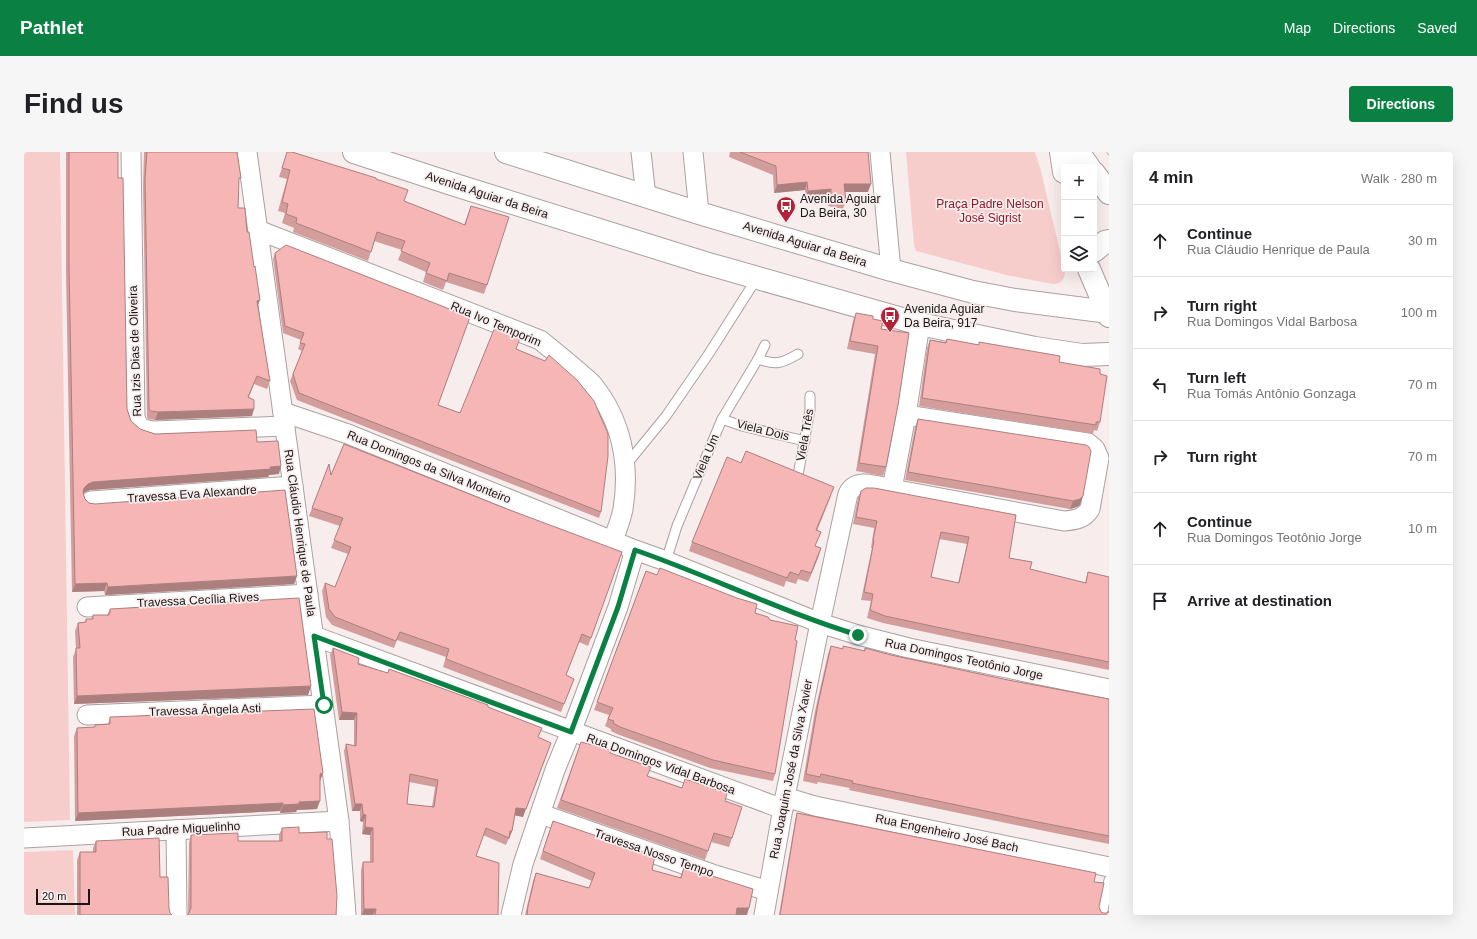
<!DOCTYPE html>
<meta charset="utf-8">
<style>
body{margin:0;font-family:Arial,sans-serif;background:#f6f6f6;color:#202124}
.controls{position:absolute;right:12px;top:12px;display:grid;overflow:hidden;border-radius:4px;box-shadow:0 4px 16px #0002}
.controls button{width:36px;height:36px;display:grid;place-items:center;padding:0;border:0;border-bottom:1px solid #e0e0e0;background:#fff;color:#202124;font:20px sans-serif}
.scale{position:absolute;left:12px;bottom:10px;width:54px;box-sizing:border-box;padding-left:4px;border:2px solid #1a1616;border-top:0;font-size:11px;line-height:14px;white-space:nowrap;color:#1a1616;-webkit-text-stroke:3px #f8eded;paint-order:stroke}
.stop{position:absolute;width:12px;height:12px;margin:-9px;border:3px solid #0b8043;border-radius:50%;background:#fff}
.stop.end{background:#0b8043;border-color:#fff;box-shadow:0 1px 4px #0008}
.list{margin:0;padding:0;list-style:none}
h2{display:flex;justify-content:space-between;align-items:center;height:52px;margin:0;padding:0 16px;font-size:17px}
h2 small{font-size:13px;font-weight:400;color:#757577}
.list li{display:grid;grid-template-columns:26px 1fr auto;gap:12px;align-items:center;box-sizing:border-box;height:72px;padding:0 16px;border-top:1px solid #e0e0e0}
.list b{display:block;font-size:15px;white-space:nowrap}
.list p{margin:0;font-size:13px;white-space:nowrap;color:#757577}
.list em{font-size:13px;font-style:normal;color:#757577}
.icon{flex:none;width:22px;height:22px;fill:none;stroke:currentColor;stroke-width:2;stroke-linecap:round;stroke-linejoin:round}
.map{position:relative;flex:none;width:1085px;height:763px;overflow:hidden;border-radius:4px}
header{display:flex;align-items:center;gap:24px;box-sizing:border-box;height:56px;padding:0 20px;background:#0b8043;color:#fff}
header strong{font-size:19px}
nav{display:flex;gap:22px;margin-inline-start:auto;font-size:14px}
.intro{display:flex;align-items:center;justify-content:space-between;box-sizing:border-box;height:96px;padding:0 24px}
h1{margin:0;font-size:28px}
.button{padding:10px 18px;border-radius:4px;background:#0b8043;color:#fff;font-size:14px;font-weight:700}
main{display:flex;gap:24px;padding:0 24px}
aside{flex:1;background:#fff;border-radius:4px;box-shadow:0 4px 16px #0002}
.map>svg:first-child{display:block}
</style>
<header>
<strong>Pathlet</strong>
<nav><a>Map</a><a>Directions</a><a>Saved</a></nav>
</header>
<div class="intro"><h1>Find us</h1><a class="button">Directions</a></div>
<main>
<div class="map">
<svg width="1085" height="763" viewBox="0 0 1085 763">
<rect width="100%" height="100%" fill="#f8eded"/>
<g fill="#f7cdcc">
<path d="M0,0H36L46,668L0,670Z"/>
<path d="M882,0H1011L1017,19L1041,121C1040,129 1036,132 1029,132L982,123L892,99L890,93Z"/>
<path d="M49,698L51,763H0V700Z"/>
</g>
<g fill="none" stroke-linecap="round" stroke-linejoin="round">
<g stroke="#aaa1a0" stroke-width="11">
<g id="lane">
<path d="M734,207C752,213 757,212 774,202"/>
<path d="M698,267L718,274L781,289"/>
<path d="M602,313L642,264L684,203L733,126"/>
<path d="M774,323L786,258V244"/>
<path d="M642,409L653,374L698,267L734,207L741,193"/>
<path d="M1078,763L1085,728"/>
</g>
</g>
<g stroke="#aaa1a0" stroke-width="21">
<g id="street">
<path d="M107,0L111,265C115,277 118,277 130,279L261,274"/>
<path d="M223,0L315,669L322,763"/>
<path d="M617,0L622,45"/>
<path d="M669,0L675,61"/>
<path d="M856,0L867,118"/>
<path d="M234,78L516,188C530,199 543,210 556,221C560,225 566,229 569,233C598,269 606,313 599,357C597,368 592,379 589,389"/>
<path d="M259,260L324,282L611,398L642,409L796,471L834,483L885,496L1085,537"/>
<path d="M868,337L1040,369C1051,368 1060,367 1066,357L1075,306L1071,297L1064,291L882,263"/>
<path d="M67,349L269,334"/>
<path d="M63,455L284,442"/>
<path d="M290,484L759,657"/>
<path d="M63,563L299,553"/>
<path d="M761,645L791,654L1085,715"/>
<path d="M517,662L688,722L744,739"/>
<path d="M152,678L153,763"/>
<path d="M0,686L315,669"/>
<path d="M487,763L499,712L531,618L552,567L594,455L611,398"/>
<path d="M740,763L761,645L796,471L824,342C832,325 853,334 868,337L882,263L896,172"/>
</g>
</g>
<g stroke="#aaa1a0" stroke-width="24">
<g id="secondary">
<path d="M330,0L428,32L681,111L896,172L1011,196L1058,203L1085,202"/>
<path d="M482,0L675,61L867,118L949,140L991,148L1085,160"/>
<path d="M1037,0L1040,20"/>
<path d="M1054,0L1065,15"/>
<path d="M1070,21L1085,41"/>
<path d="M1070,99L1081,90L1085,89"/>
<path d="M1065,117L1085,164"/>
</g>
</g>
<use href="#lane" stroke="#fff" stroke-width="9"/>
<use href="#street" stroke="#fff" stroke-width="19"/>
<use href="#secondary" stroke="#fff" stroke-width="22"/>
</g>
<g fill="#d39d9c" fill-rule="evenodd">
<path d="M42,0H94V26L103,257L107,269L116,277L131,282L233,290L255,322L245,323L244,325L66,338L61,340L59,342L61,347L65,351L273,424L270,432L81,443L80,439L48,440L42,121Z"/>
<path d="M120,0H213L214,32V56L223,80L234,155L246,229L243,237L230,232L225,245L228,264L131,268L124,267L123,265L119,34Z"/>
<path d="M263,0L352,27L380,49L440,73L447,54L463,133L460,142L422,130L419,138L399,130L402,120L374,108L378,98L350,89L344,109L269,80L270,76L258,71L261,61L254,59L263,27L255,25Z"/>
<path d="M706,0H844V40H821L822,49L819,57L804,54V45L781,47V38L750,41L749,23L705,5Z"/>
<path d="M1082,0H1085V4Z"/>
<path d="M251,101L414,253L436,261L492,197L577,360L575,366L273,248L266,229L278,199L274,197L277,188L259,181L249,107Z"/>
<path d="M832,161L849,167L857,177L862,315L859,324L832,319L851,202L823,197L829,169Z"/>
<path d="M923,187L955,193V190L1035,210L1076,222V270L1073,279L1070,278L1069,282L895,254L903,196L906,188L921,190Z"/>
<path d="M894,267L1056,353L1053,355L1046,357L881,328L891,275Z"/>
<path d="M717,311L807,344L793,379L791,394L797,396L784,430L774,427L772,432L762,429L760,435L665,399L668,390Z"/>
<path d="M305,312L307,323L567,486L564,494L555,490L542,523L550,527L537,560L419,515L422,505L373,488L370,496L308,473L302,465L298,439L301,431L311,435L324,402L307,396L316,374L285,364Z"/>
<path d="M837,339L992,363L985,406L1006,417L1061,431L1064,420L1085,425V518L934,487L859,471L843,466L847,449L837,448L848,396H847L850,376L829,372L834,346ZM915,387L943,392L934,431L907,425Z"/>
<path d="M622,419L731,461L771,488L751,622L749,629L686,616L593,582L587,579V577L581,574L585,563L570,558Z"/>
<path d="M86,457L287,534L284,543L50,552L49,505L52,497L51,479L54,471L61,470L62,467H67L69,463H83Z"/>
<path d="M807,494L819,497L840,499L841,496L867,503L984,528L1085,547V692L1006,676L825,638L826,636L794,630L793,632L779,629L791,559L804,502Z"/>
<path d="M309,496L334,512L464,555L514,586L499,665L491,663L488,679L482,693L459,683L452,704L474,763H337V718L339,710H346V683L338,682L339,670L336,669V659H328L320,599L322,592L330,594V568H315L306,503ZM385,630L411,635L408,655L383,652Z"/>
<path d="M86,565L299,621L296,629L293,657L273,658L272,660L256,661V659L51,669L50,584L53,576L70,575L71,573L84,572Z"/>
<path d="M557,590L586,601L623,624L658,636L701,649L708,686L705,695L687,690L681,708L533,656Z"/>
<path d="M773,661L1070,730L1075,755L1077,760L1085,763H755L771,669Z"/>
<path d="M529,669L628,718L656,726L660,715L723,763H501L509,729L512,721L565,736L568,729L516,707Z"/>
<path d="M258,676L275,681L303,687L164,762L165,691L167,683L214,689H255V683Z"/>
<path d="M72,689L136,725L146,761L148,763H53V708L56,700H69V696Z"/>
</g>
<g fill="#ac7f7f">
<path d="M783,30L781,38L750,41L753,33Z"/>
<path d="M820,32H847L844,40H817Z"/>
<path d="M807,37L804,45L781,47L784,39Z"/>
<path d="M236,148L233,156V149Z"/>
<path d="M230,257L228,264L131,268L134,260Z"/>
<path d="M257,314L255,322L245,323L244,325L66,338L61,340L57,344L60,336L64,332L69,330L246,315Z"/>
<path d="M1059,344L1056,353L1053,355L1046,357L1049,349Z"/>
<path d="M797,396L794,406L784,430L787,421Z"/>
<path d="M273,424L270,432L81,443L84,435Z"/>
<path d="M83,431L80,439L48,440L51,432Z"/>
<path d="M287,534L284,543L50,552L53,544Z"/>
<path d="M318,560L333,561L330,568H315Z"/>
<path d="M527,591L499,665L489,663L492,656Z"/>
<path d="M299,621L296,629V622Z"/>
<path d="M296,649L293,657L273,658L272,660L256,661L259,653L275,650Z"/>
<path d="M259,651L256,659L51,669L54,661Z"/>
<path d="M331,652H338L336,659H328Z"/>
<path d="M339,662L342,663L339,670L336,669Z"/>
<path d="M341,675L349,676L346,683L338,682Z"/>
<path d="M486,679H488L485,687H484Z"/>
<path d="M713,756H725L723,763H710Z"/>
<path d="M340,757H352L349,763H338Z"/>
</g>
<g fill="#f5b6b5" stroke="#ac7f7f" fill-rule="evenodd">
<path d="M45,0H94V26H99L103,257L107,269L116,277L131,282L232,278L233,290L254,289L257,314L246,315L247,317L69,330L64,332L60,336L59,341L61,347L65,351L71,352L261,338L273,424L84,435L83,431L51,432L45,113Z"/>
<path d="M123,0H213L217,26H215L214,56H221L223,80H225L230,115L231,114L236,148L233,149L246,229L233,224L224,245L230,248V257L134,260L127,259L125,257L121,26Z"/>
<path d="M263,0H268L352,26V27L384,38L380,49L441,73L447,54L485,65L463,133L425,121L423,129L402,121L406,111L377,99L381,89L353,80L347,100L272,71L273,66L262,62L264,52L258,50L266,18L258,16Z"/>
<path d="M716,0H844L847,32H820L822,49L807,46V37L784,39L783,30L753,33L752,14Z"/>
<path d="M262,93L446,165L414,253L436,261L471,175L496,186L492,197L521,209L525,203L553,228L570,249L584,282V304L577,360L275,241L269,222L281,192L276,191L280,181L261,174L251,101Z"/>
<path d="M832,161L849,164V167L859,169L857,177L885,181L874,253L862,315L835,311L854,194L826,189Z"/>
<path d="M923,187L955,193V190L1036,204L1035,210L1076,217V222L1083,224L1076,270H1072V273L898,246L906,188L922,191Z"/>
<path d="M894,267L1062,293L1065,295L1067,299L1059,344L1056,347L1049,349L884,320Z"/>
<path d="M320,292L483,357L598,400L567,486L558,482L542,523L550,527L540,552L422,507L425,497L376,480L372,489L311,465L305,457L301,431L311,435L327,395L310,388L319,366L288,356L305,312L307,323Z"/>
<path d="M722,299L810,335L792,378L797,380L791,394L797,396L787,421L777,418L775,423L766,420L763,426L668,390L703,305L717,311Z"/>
<path d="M842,336H850L992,363L985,406L1008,410L1006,417L1062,431L1064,420L1085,425V510L936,480L861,464L846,458L849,442L840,440L850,389L849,388L853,369L832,365L837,339ZM917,380L945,385L935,431L907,425Z"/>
<path d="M636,416L713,446L733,452L731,461L744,465L746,468L774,474L771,488L773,489L751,622L689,608L596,575L589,571L590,569L584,567L589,556L573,550L622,419L633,423Z"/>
<path d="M275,446L287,534L53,544L52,496H56L54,471L62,470V467H69V463H85V461H86V457Z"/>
<path d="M807,494L819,497V494L841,499V496L867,503L984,528L1085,547V684L1009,669L828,631L829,629L797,622L796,625L782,622L794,552Z"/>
<path d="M309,496L335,506L334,512L364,521L365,517L464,553V555L518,576L514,585L527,591L502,657L492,656L488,679H486L485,686L462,676L452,704L475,711L474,763H351L352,757H340L339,710H349V676L341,675L342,663L339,662L338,652H331L322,592L332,594L333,561L318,560ZM386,622L414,628L410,655L383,652Z"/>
<path d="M290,557L299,621L296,622V649L275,650V652L259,653V651L54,661L53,576L71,575V573L86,572V565Z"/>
<path d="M557,590L580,596L587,599L586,601L627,615L623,624L658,636L661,627L703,641L701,649L718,655L708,686L690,681L684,699L537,648Z"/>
<path d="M773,661L1072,721L1070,730L1080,731L1075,755L1077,760L1079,761H1083L1085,759V763H756Z"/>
<path d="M529,669L631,704L628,718L657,726L660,715L729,737L725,756H713L712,763H503L504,754L512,721L565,736L571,721L519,699Z"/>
<path d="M275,675V681L303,680V687H308L313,744L312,763H163L165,761L167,756V683L214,681V689H258V676Z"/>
<path d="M135,686L136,725H144L145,756L146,761L148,763H56V700H72V689Z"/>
</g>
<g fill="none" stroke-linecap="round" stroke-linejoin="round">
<path stroke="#0b8043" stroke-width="5" d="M300,553L290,484L547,580L594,455L611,398C686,424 758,460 834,483"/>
</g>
<defs>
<g id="bus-pin" transform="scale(1)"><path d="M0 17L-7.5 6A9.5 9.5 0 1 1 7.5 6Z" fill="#b42237" stroke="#f8eded"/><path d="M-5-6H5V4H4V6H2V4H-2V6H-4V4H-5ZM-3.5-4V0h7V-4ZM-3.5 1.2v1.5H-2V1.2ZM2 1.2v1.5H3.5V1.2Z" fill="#fff"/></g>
</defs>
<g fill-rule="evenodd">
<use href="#bus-pin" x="762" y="54"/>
<use href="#bus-pin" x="866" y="164"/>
</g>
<g text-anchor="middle" stroke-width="3.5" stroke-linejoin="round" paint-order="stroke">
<g font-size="12" fill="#1a1616" stroke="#f8eded">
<text transform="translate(463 43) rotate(18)" y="4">Avenida Aguiar da Beira</text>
<text transform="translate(781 92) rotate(17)" y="4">Avenida Aguiar da Beira</text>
<text transform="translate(472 172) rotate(23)" y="4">Rua Ivo Temporim</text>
<text transform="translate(111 199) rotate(-92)" y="4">Rua Izis Dias de Oliveira</text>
<text transform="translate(739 278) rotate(14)" y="4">Viela Dois</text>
<text transform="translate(781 283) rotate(-80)" y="4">Viela Três</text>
<text transform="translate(682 305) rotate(-67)" y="4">Viela Um</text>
<text transform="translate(405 315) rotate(22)" y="4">Rua Domingos da Silva Monteiro</text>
<text transform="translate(168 342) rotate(-4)" y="4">Travessa Eva Alexandre</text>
<text transform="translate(276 381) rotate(82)" y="4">Rua Cláudio Henrique de Paula</text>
<text transform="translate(174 448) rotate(-3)" y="4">Travessa Cecília Rives</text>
<text transform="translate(940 507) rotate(12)" y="4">Rua Domingos Teotônio Jorge</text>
<text transform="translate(181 558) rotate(-2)" y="4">Travessa Ângela Asti</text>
<text transform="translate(637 612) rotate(20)" y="4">Rua Domingos Vidal Barbosa</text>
<text transform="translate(767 617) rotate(-79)" y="4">Rua Joaquim José da Silva Xavier</text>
<text transform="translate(157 677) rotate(-3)" y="4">Rua Padre Miguelinho</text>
<text transform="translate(923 681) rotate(12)" y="4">Rua Engenheiro José Bach</text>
<text transform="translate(630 701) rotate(19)" y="4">Travessa Nosso Tempo</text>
</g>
<g font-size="12" fill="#1a1616" stroke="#f8eded" text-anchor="start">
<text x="776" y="51">Avenida Aguiar<tspan x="776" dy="14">Da Beira, 30</tspan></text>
<text x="880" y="161">Avenida Aguiar<tspan x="880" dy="14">Da Beira, 917</tspan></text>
</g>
<g font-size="12" fill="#8f1829" stroke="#f8eded">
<text x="966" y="56">Praça Padre Nelson<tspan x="966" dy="14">José Sigrist</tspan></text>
</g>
</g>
</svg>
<div class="controls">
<button>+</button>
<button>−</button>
<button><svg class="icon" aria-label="layers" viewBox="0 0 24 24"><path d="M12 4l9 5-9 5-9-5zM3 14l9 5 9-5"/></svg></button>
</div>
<div class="scale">20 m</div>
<div class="stop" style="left:300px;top:553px"></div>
<div class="stop end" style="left:834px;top:483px"></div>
</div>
<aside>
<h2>4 min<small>Walk · 280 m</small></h2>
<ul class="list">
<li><svg class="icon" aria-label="ahead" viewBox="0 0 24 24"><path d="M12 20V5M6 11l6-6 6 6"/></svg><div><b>Continue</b><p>Rua Cláudio Henrique de Paula</p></div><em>30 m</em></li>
<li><svg class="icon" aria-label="right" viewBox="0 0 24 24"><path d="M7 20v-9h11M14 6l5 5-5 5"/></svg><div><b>Turn right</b><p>Rua Domingos Vidal Barbosa</p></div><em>100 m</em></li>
<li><svg class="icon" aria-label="left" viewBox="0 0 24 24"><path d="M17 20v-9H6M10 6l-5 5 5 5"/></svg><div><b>Turn left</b><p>Rua Tomás Antônio Gonzaga</p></div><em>70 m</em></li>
<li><svg class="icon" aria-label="right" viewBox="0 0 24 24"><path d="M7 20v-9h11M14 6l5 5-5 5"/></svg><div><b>Turn right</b></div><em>70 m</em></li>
<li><svg class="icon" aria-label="ahead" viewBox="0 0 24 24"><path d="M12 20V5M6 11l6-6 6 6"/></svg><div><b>Continue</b><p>Rua Domingos Teotônio Jorge</p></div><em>10 m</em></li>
<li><svg class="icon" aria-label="arrive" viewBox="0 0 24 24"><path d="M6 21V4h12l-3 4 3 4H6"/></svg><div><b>Arrive at destination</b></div></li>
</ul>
</aside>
</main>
